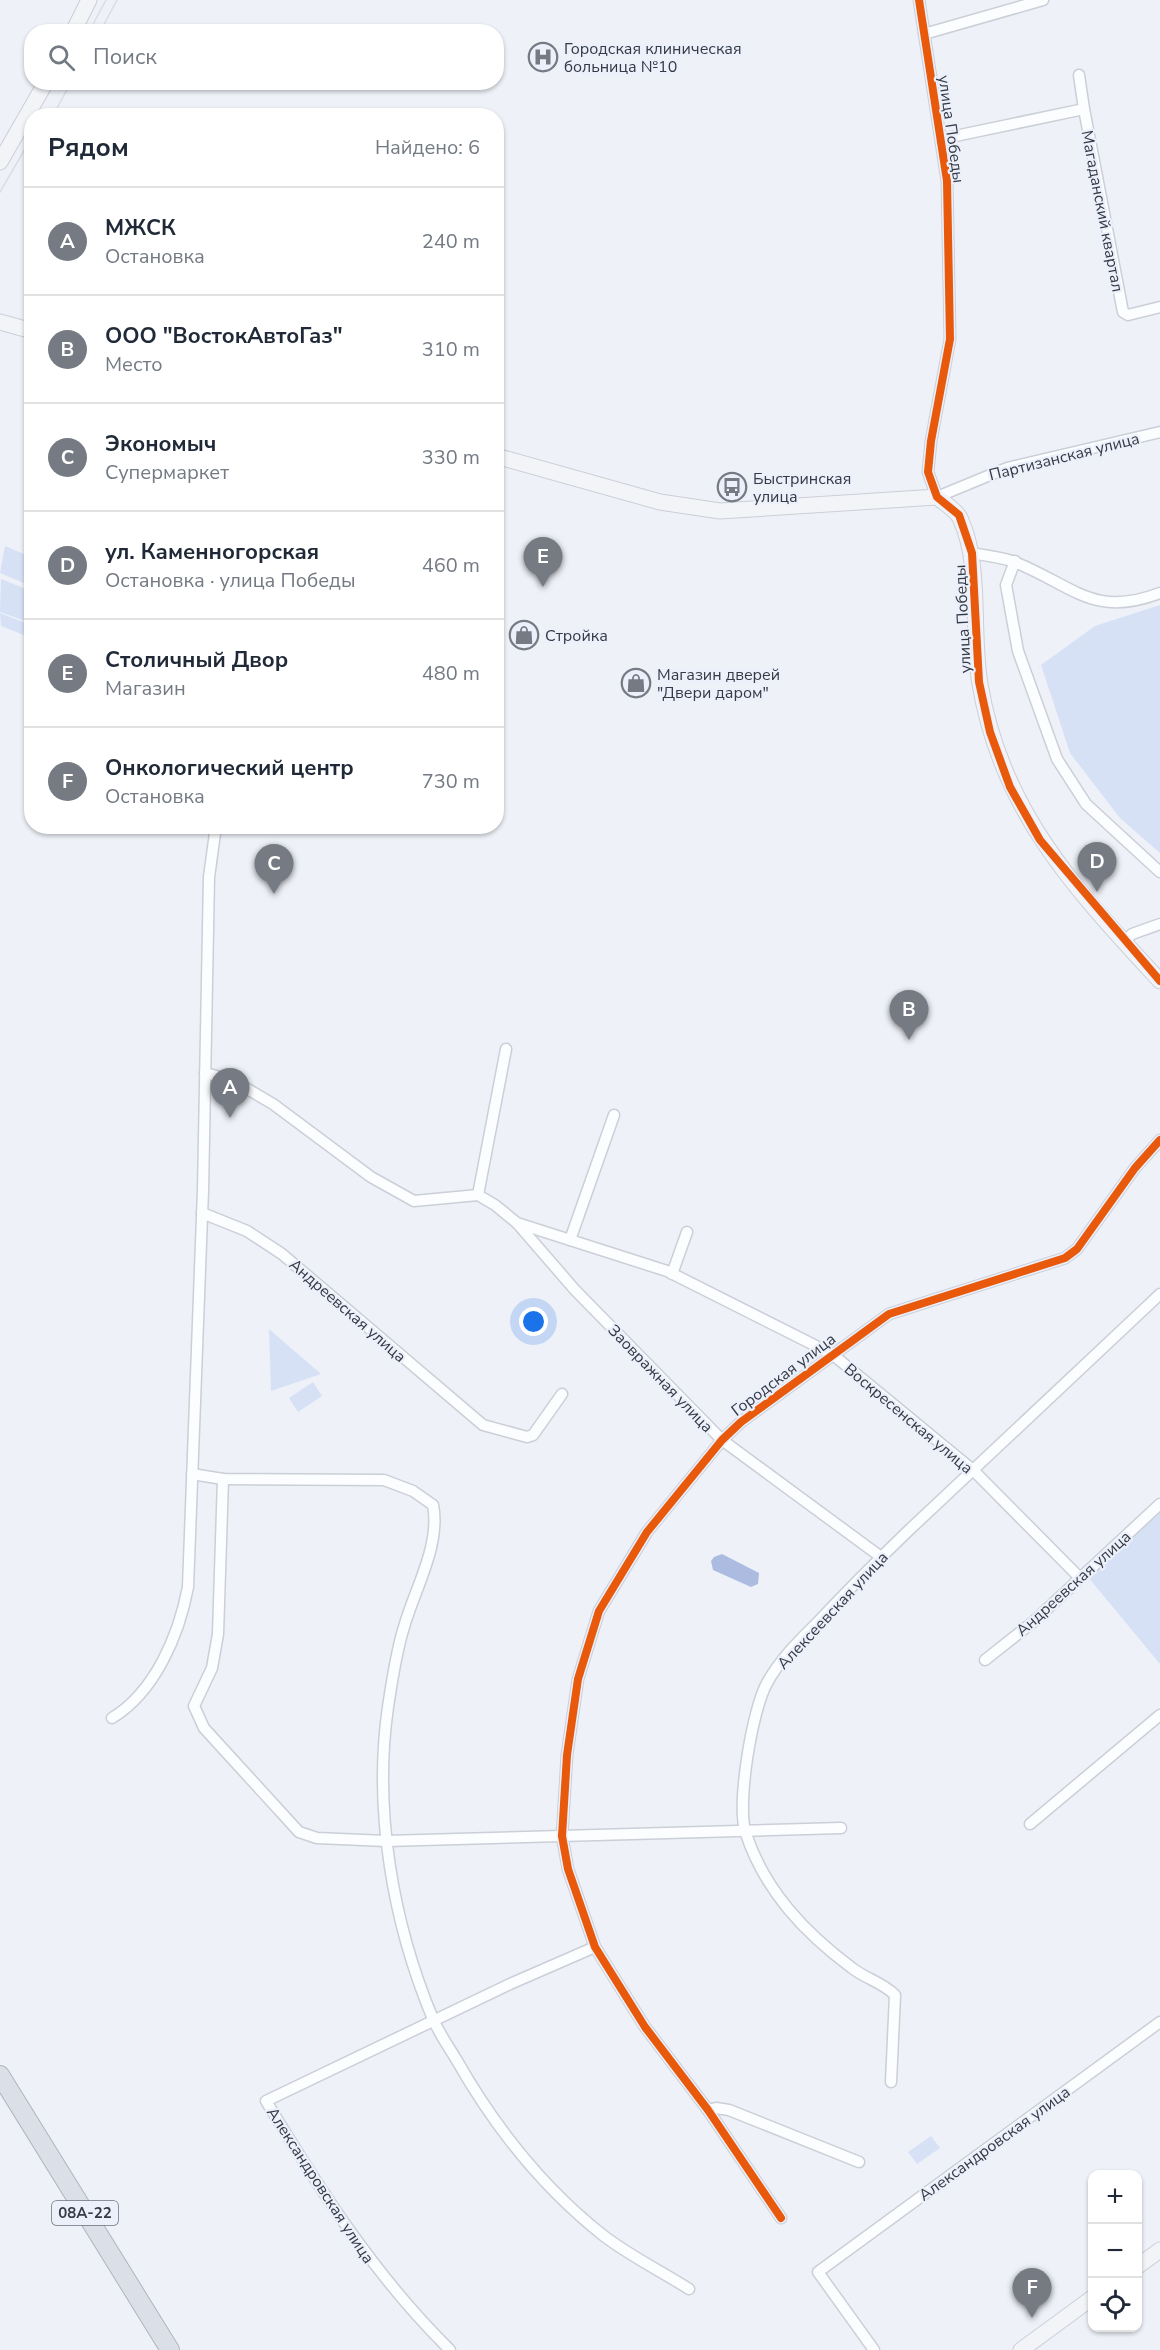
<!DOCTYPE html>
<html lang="ru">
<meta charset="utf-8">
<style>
body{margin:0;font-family:"Nunito Sans",sans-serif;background:#f6f6f7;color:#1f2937}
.controls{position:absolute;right:18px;bottom:18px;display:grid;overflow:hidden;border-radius:12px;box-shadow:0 2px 4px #0004}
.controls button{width:54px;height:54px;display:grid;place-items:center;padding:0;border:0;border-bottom:2px solid #e0e1e3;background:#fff;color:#1f2937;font:30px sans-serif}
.you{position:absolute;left:534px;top:1322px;width:21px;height:21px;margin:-15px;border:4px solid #fff;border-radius:50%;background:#1a73e8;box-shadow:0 0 0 9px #1a73e833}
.badge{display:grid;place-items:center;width:39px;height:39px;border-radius:50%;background:#767a83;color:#fff;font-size:20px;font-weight:700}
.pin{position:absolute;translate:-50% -50px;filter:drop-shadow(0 2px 3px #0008)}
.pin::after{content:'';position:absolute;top:32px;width:21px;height:18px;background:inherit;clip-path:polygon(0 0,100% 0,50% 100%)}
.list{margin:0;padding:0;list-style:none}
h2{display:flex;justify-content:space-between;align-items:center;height:78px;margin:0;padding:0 24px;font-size:26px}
h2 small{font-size:20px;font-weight:400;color:#747a83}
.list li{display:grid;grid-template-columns:39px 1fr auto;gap:18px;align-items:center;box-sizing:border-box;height:108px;padding:0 24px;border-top:2px solid #e0e1e3}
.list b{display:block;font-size:22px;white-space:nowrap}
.list p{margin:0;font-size:20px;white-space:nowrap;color:#747a83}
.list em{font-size:20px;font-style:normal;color:#747a83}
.icon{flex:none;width:33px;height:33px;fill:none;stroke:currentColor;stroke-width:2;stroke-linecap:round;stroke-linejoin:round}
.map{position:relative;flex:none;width:1160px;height:2350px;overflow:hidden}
.search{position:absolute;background:#fff;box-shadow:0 2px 4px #0004;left:24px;top:24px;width:480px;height:66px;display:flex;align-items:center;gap:15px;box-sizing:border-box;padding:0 21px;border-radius:24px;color:#747a83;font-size:22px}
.panel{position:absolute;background:#fff;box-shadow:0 2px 4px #0004;left:24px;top:108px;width:480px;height:726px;border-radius:24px}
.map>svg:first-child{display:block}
</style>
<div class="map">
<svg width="1160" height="2350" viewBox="0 0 1160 2350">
<rect width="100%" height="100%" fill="#eef1f8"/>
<g fill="#d7e1f6">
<path d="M5,546L31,557V586L0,573Z"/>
<path d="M1,579L31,591V623L0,612Z"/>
<path d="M1160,605V853L1120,818L1070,753L1041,665L1095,626Z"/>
<path d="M0,613L31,625V638L1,626Z"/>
<path d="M269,1329L321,1374L271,1391Z"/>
<path d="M313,1382L322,1396L298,1412L289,1398Z"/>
<path d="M1160,1511V1664L1088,1577Z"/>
<path d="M931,2136L940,2148L917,2164L908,2152Z"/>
</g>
<path fill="#acbce0" d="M722,1554L759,1573L758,1584L751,1587L713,1570L711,1561L714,1557Z"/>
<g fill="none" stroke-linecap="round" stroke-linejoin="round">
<g stroke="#cbcfd7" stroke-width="13">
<g id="street">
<path d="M919,0L947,181L950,339L931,441L928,472L937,497L1007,468L1160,432"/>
<path d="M924,34L1043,0"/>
<path d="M1079,75L1084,109"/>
<path d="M941,139L1084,109L1123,312L1128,315L1160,307"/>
<path d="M972,553C986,556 1004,557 1017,563C1075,587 1094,618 1160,593"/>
<path d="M1015,561L1006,585L1018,651L1057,759L1086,804L1160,872"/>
<path d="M1124,942L1132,934L1160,924"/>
<path d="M205,1073L232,1080L273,1104L371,1177L414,1201L478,1195L495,1205L517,1223L575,1290L722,1440L881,1557"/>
<path d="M478,1195L506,1049"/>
<path d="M202,1213L247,1231L282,1254L483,1425L527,1437L533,1435L562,1394"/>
<path d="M517,1223L667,1271L832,1354L973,1470L1080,1578"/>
<path d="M570,1240L614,1115"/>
<path d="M672,1274L687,1232"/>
<path d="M192,1474L223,1479L384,1480L413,1491L433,1505C441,1545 415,1588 404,1627C396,1652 392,1681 388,1707C373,1810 393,1924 433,2019C439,2033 448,2046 456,2059C494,2126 543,2188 604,2236C630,2256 661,2271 689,2289"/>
<path d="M223,1479L218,1634L212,1668L194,1706L204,1728L299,1832L317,1838L386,1841L841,1828"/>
<path d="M985,1660L1033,1622L1160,1504"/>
<path d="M112,1718C155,1692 179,1635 188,1587L203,1190L209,877L216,826"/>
<path d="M1030,1824L1160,1715"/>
<path d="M891,2082L895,1995C882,1982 866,1979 852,1968C805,1933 765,1891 746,1834C736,1806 752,1710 767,1683C780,1659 799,1641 818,1622C847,1591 877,1561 907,1532C991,1453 1076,1374 1160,1294"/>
<path d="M708,2110L716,2108L729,2110L859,2162"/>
<path d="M781,2218L708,2110L645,2027L595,1947L568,1869L562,1836L567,1755L578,1679L599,1611L647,1532L722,1440L741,1422L889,1314L1065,1258L1077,1249L1135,1168L1160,1140"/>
<path d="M450,2350C375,2276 320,2190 266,2101L510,1984L595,1947"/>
<path d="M874,2350L818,2272L1160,2022"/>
</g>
</g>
<g stroke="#cbcfd7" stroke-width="17">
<g id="secondary">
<path d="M73,32L89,0"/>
<path d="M0,162L46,82"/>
<path d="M0,322L32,331"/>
<path d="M496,456L660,502L720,511L937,497C944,503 956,510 960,518C982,564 971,632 980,684C1001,811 1076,890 1160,981"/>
<path d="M1138,2266L1160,2250"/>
<path d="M1021,2350L1092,2298"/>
</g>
</g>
<g stroke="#afb4bf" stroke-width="20">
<path id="highway" d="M0,2075L170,2350"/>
</g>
<use href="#street" stroke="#fcfdfe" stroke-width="10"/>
<use href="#secondary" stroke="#f3f4f7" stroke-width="15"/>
<use href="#highway" stroke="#dbe0e8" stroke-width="18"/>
<g stroke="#dbddde" stroke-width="1.5">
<path d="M89,32L106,0"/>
<path d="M100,32L117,0"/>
<path d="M53,116L71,82"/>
<path d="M0,192L32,137"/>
</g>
<g stroke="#ebf0fb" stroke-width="11">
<g id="cycleway">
<path d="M919,0L947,181L950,339L931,441L928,472L937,497L959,515L972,553L979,682L990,732L1010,787L1040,840L1160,981"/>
<path d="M781,2218L708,2110L645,2027L595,1947L568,1869L562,1836L567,1755L578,1679L599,1611L647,1532L722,1440L741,1422L889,1314L1065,1258L1077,1249L1135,1168L1160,1140"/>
</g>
</g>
<use href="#cycleway" stroke="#e8590c" stroke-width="8"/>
</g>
<defs>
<g id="hospital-ring" transform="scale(1.5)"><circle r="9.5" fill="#ebf0fb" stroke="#767a83" stroke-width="1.5"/><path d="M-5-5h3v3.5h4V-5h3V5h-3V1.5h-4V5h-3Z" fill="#767a83"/></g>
<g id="bus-ring" transform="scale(1.5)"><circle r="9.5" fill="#ebf0fb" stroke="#767a83" stroke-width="1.5"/><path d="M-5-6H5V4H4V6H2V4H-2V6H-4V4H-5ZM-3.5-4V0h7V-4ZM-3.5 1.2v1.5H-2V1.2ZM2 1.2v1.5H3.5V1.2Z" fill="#767a83"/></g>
<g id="shop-ring" transform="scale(1.5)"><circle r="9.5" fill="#ebf0fb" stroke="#767a83" stroke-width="1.5"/><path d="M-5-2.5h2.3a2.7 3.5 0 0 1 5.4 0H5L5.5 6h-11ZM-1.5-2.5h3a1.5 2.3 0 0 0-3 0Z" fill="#767a83"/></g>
</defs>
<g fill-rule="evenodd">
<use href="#hospital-ring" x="543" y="57"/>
<use href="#bus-ring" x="732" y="487"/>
<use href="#shop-ring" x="524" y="635"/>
<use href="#shop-ring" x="636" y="683"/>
</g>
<g text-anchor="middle" stroke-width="4.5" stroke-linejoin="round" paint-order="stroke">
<rect fill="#ebf0fb" stroke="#6c717b" stroke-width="1.5" x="52" y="2201" width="66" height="24" rx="4.5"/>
<g font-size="15" font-weight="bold" fill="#353a44">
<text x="85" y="2218">08А-22</text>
</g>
<g font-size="16" fill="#353a44" stroke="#ebf0fb" text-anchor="start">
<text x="564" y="54">Городская клиническая<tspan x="564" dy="18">больница №10</tspan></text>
<text x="753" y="484">Быстринская<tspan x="753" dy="18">улица</tspan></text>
<text x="545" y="641">Стройка</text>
<text x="657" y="680">Магазин дверей<tspan x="657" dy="18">"Двери даром"</tspan></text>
</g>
<g font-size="16" fill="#353a44" stroke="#ebf0fb">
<text transform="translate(952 129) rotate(82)" y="6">улица Победы</text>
<text transform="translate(1103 211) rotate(79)" y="6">Магаданский квартал</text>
<text transform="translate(1064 456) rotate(-14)" y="6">Партизанская улица</text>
<text transform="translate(962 619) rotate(-93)" y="6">улица Победы</text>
<text transform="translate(348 1310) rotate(41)" y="6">Андреевская улица</text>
<text transform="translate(783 1374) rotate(-37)" y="6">Городская улица</text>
<text transform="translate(661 1378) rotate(46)" y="6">Заовражная улица</text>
<text transform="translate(909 1418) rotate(40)" y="6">Воскресенская улица</text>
<text transform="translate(1073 1583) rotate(-42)" y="6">Андреевская улица</text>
<text transform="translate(832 1610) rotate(-47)" y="6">Алексеевская улица</text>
<text transform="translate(994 2143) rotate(-36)" y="6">Александровская улица</text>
<text transform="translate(321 2185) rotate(57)" y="6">Александровская улица</text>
</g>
</g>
</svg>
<div class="controls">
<button>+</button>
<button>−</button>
<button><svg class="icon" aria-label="locate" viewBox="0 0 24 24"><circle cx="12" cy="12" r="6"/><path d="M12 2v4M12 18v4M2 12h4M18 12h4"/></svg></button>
</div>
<div class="you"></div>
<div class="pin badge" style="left:230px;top:1118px">A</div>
<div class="pin badge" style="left:909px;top:1040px">B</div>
<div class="pin badge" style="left:274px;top:894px">C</div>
<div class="pin badge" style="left:1097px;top:892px">D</div>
<div class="pin badge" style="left:543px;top:587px">E</div>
<div class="pin badge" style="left:1032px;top:2318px">F</div>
<div class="search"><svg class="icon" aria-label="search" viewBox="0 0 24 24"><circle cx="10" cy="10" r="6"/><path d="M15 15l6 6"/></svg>Поиск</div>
<section class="panel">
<h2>Рядом<small>Найдено: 6</small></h2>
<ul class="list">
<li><span class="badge">A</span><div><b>МЖСК</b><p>Остановка</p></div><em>240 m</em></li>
<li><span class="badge">B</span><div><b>ООО &quot;ВостокАвтоГаз&quot;</b><p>Место</p></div><em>310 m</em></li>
<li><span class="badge">C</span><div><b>Экономыч</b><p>Супермаркет</p></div><em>330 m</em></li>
<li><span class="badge">D</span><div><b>ул. Каменногорская</b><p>Остановка · улица Победы</p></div><em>460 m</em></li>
<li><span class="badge">E</span><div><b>Столичный Двор</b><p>Магазин</p></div><em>480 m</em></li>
<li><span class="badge">F</span><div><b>Онкологический центр</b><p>Остановка</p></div><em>730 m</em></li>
</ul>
</section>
</div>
